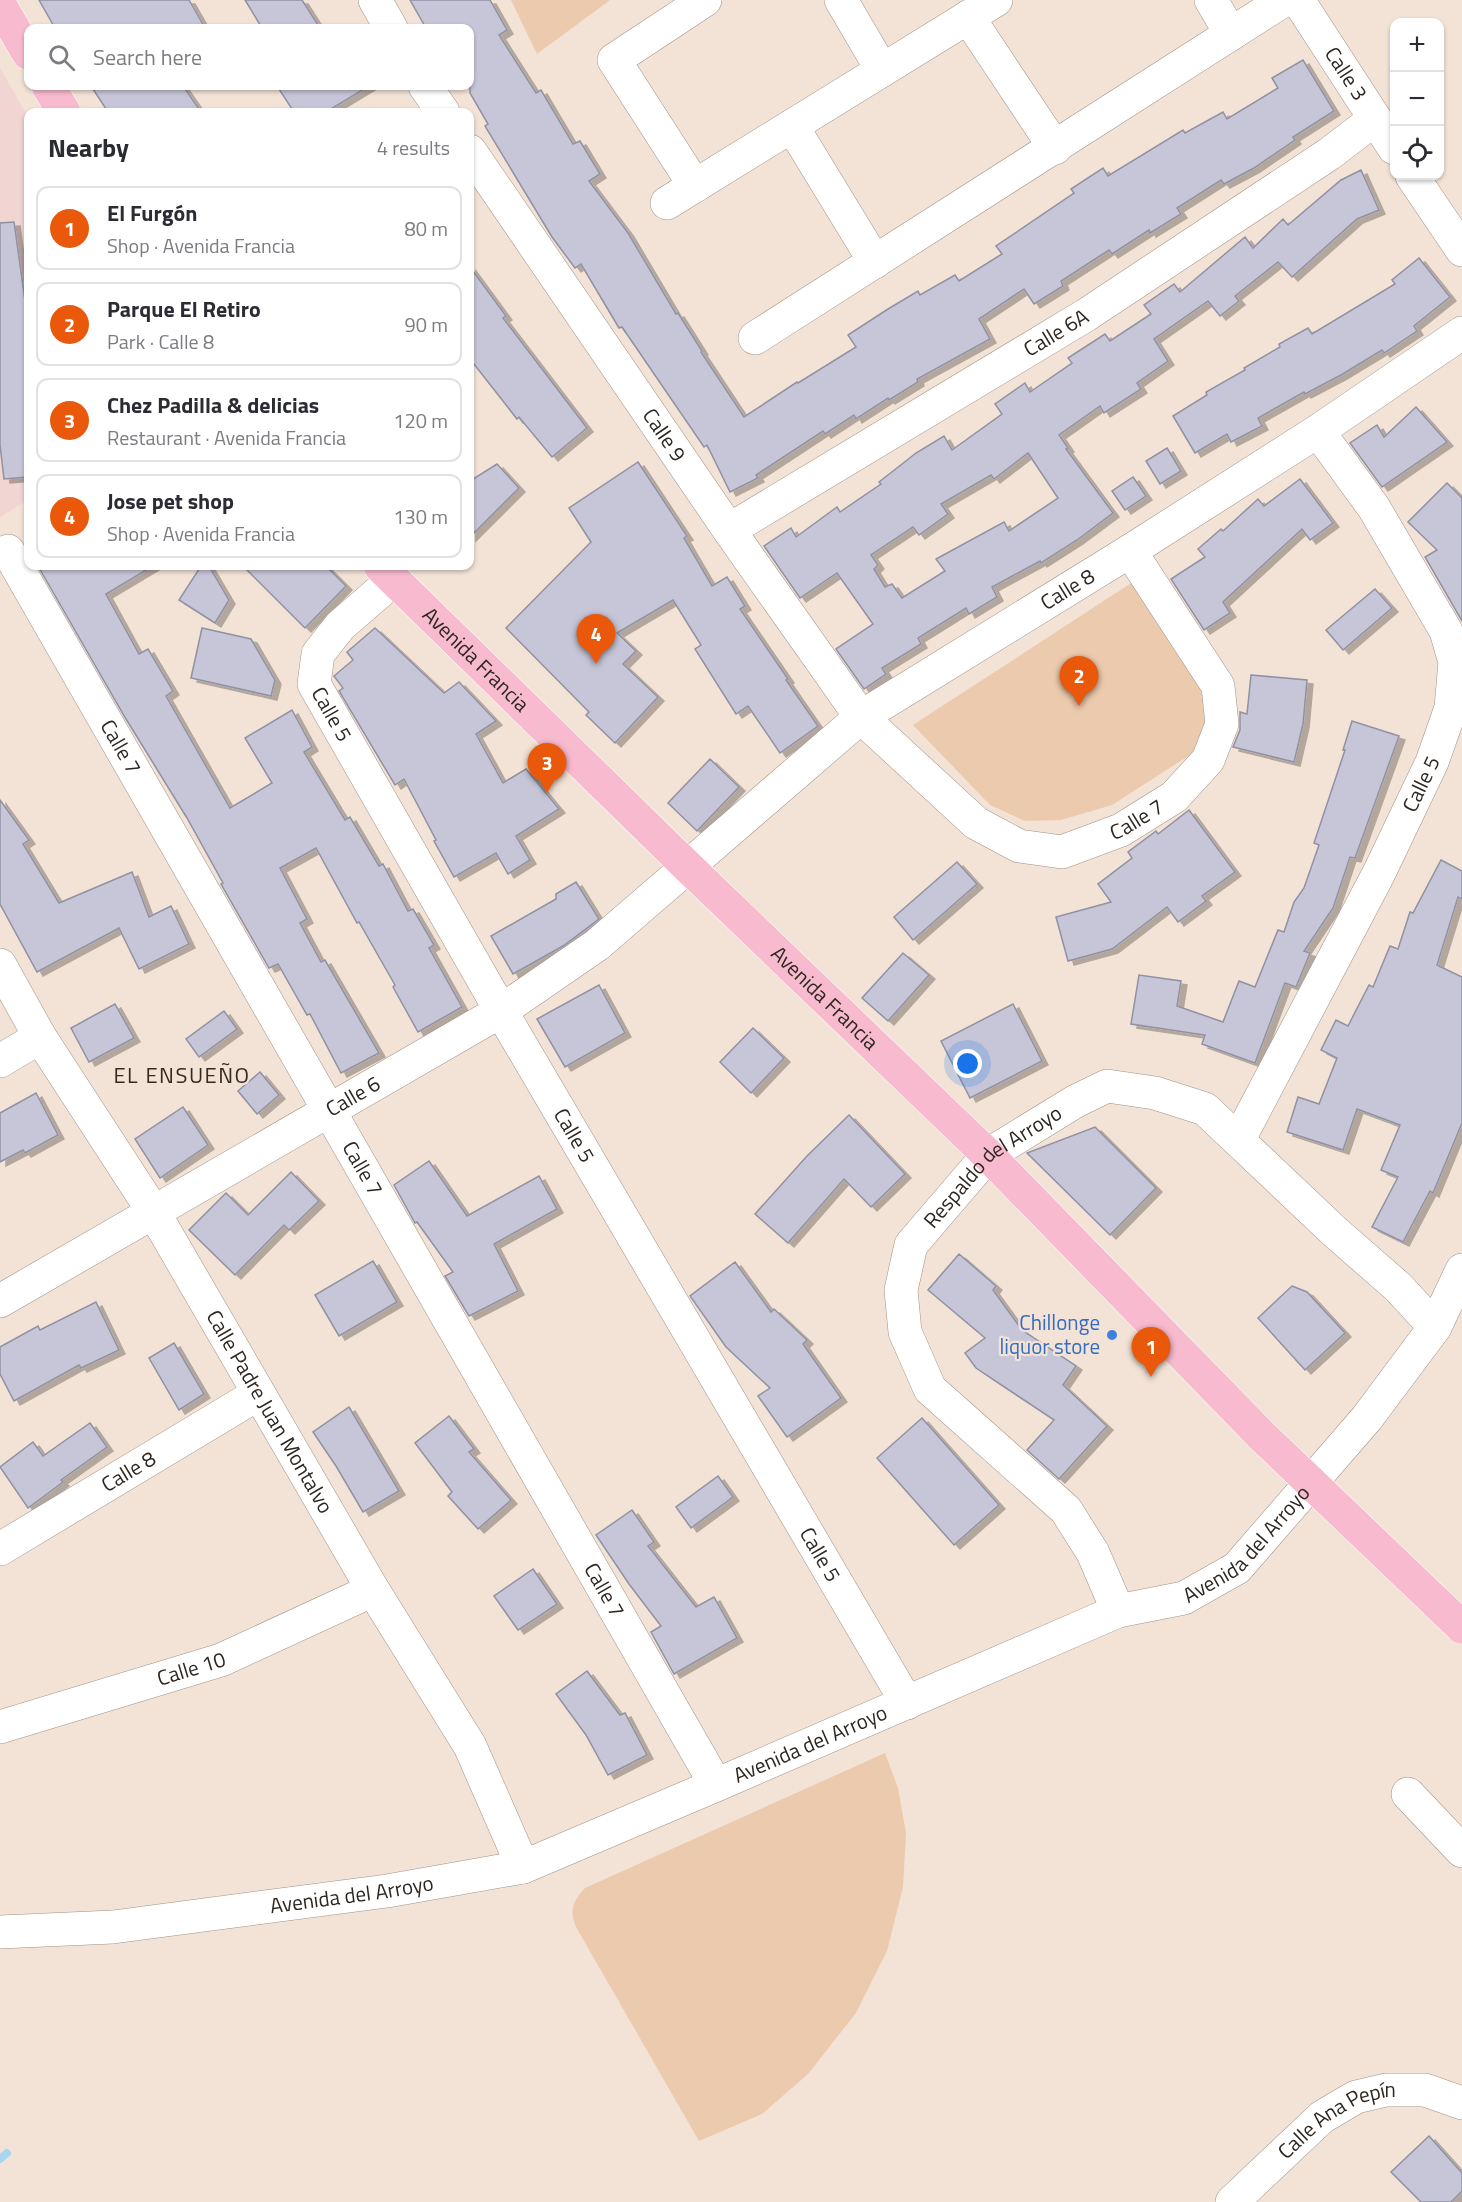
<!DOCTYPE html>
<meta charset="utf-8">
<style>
body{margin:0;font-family:"Titillium Web",sans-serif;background:#f7f7f7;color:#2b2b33}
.controls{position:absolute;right:18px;top:18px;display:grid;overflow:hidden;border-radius:12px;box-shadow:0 2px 4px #0004}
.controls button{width:54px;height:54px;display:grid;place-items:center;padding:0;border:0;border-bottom:2px solid #e1e1e2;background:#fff;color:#2b2b33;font:30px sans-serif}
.you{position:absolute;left:968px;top:1064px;width:21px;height:21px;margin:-15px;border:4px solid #fff;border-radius:50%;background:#1a73e8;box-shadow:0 0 0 9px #1a73e833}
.badge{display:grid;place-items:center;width:39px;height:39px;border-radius:50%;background:#ea580c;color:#fff;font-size:20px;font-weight:700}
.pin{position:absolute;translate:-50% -50px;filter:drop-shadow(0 2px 3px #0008)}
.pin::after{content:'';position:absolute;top:32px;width:21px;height:18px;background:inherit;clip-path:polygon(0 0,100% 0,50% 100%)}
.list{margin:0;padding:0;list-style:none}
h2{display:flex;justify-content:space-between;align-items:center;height:78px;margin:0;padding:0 24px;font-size:26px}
h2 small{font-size:20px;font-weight:400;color:#7c7c81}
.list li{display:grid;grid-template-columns:39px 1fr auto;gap:18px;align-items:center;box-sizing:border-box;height:84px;margin:0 12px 12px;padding:0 12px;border:2px solid #e1e1e2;border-radius:12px}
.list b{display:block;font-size:22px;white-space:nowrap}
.list p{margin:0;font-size:20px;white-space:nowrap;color:#7c7c81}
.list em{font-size:20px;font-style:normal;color:#7c7c81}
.icon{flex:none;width:33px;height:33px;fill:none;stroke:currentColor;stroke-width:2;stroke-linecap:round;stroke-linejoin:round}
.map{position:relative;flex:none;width:1462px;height:2202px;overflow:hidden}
.search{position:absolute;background:#fff;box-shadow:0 2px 4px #0004;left:24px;top:24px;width:450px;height:66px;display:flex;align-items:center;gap:15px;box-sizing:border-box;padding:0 21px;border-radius:12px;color:#7c7c81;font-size:22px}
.panel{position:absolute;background:#fff;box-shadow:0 2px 4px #0004;left:24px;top:108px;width:450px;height:462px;border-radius:12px}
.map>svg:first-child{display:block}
</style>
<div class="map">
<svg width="1462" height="2202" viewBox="0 0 1462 2202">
<defs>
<filter id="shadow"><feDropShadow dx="6" dy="4" stdDeviation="0" flood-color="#0004"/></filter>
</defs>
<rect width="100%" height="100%" fill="#f3e3d6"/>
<path fill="#f0d5d2" d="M0,68L28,117V500L0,517Z"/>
<g fill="#eccaad">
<path d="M511,0H610L537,54Z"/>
<path d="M1139,578L1221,687L1204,746L1112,805L1061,820L1025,821L990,805L913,725Z"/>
<path d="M885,1753L898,1788L906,1833L903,1887L887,1951L856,2013L808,2074L762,2114L699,2141L576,1927C569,1910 573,1901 585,1888Z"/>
</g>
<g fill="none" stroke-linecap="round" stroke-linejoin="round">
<path stroke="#a7d6f1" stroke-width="8" d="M0,2159L7,2153"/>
</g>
<g fill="#c6c6d8" stroke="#9091a2" stroke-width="1.5" fill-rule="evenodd" filter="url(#shadow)">
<path d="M39,0H189L205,28H55Z"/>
<path d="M245,0H302L320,28H262Z"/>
<path d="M410,0H490L507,30L499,35L536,93L541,90L573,144L580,141L600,174L589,181L628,233L676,314L678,313L702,351L701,352L744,417L797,382L798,383L856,347L848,335L888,309L918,291L920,295L955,275L959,281L1002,254L996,246L1074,193L1071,189L1103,168L1108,176L1183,130L1185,133L1223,112L1227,119L1278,88L1272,78L1303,60L1334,111L1293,137L1295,140L1254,168L1224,184L1221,180L1177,208L1181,214L1150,233L1149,230L1112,254L1109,250L1061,281L1063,286L1034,304L1024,289L979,319L990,339L917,379L918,382L889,400L888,398L856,419L854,415L825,434L823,431L756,475L758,478L730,492L707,445L704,447L622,327L619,328L581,264L575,268L552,237L485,126L488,124L470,93V28H426Z"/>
<path d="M91,86H183L201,112H108Z"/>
<path d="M277,86H369L326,112H294Z"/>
<path d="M1361,170L1379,210L1357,219L1292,277L1278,262L1235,296L1239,301L1220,316L1208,301L1154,339L1168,361L1137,383L1141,389L1104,413L1100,406L1059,435L1068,448L1066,449L1113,513L1077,540L1041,563L1040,561L992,587L997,597L969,614L966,608L918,638L921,644L882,668L886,674L864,689L836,649L873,624L837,573L800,598L764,546L791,528L796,537L837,507L840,512L881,484L879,482L916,453L944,436L952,450L1002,414L995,404L1025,383L1030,392L1072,363L1068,358L1105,334L1110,341L1151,314L1144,305L1174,284L1180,292L1245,237L1253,248L1283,219L1288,225L1341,180ZM1028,453L1058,498L1009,531L1004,522L936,559L945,571L902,598L892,584L885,587L874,569L878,565L871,555L913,527L919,535L948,514L941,504L991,475L994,479Z"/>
<path d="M14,222L28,322V477L4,479L0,445V223Z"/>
<path d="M1419,258L1450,297L1414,326L1417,331L1384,353L1382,350L1341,375L1305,394L1304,392L1258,418L1262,426L1231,442L1227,434L1195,453L1173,416L1207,395L1206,392L1245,370L1244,368L1280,347L1279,344L1308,328L1312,334L1395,284L1392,280Z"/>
<path d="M470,267L506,316L503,318L587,428L552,457L519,417L517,419L470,359Z"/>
<path d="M1416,407L1447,442L1382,487L1350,443L1377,425L1384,437Z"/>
<path d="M1167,448L1181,471L1160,484L1146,461Z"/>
<path d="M638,462L687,536L684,538L712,586L727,577L745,606L740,609L788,679L786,680L818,726L780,753L748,706L736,714L695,649L701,645L673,600L617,633L636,651L623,664L658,697L615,743L586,715L589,712L506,628L591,542L569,508Z"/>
<path d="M497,464L519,488L470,537V481Z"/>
<path d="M1133,477L1146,496L1125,510L1112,491Z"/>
<path d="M1300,479L1333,523L1310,540L1302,529L1223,602L1230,613L1204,630L1171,579L1205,557L1198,549L1221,529L1223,531L1258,499L1264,506Z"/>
<path d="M1447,483L1462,498V621L1425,557L1437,550L1408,522Z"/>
<path d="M38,566H153L106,594L139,654L148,649L173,691L166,696L230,808L272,783L245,738L292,710L312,747L304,752L345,820L350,817L379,866L383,864L408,911L413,909L434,945L429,948L462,1007L418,1032L393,987L395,985L359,922L357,923L316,848L280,868L307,919L300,923L321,962L325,960L379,1053L341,1073L310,1014L307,1015L278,964L269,968L221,884L223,883L187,818L126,719Z"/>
<path d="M201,566H209L229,600L215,623L179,600Z"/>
<path d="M243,566H326L346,586L305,628Z"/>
<path d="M1375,589L1392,608L1343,650L1326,630Z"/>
<path d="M202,628L251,639L275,680L271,696L191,678Z"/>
<path d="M375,628L444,693L459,682L496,721L476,734L503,783L526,769L559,809L516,836L530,860L508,874L496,853L454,877L434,841L436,840L404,779L395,785L339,691L343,688L334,676L353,660L347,652Z"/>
<path d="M1251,675L1307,680L1303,724L1294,762L1233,747L1240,730V712L1247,714Z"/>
<path d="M1352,721L1399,736L1355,858L1350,857L1333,908L1304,951L1310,953L1296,987L1285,983L1255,1063L1202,1044L1205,1035L1131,1024L1139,975L1181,981L1177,1006L1223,1022L1239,981L1255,987L1278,930L1284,932L1294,902L1304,888L1319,845L1314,843L1345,750H1343Z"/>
<path d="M710,759L739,787L697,831L668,803Z"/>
<path d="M0,800L29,840L23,844L59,903L132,872L149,917L171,906L189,944L139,969L119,928L37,972L0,904Z"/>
<path d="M1189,810L1235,872L1202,896L1206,901L1178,922L1167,907L1112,949L1068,961L1056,917L1111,902L1098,884L1132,858L1128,852L1156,831L1158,834Z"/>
<path d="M1441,860L1462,871V899L1458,897L1437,965L1462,977V1123L1433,1193L1430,1191L1403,1242L1372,1227L1398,1177L1381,1170L1400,1125L1357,1109L1343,1150L1287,1132L1298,1097L1319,1104L1337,1058L1321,1050L1336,1020L1348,1026L1369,985L1373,987L1390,946L1398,949L1410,912L1413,913Z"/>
<path d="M957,862L977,884L913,940L894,917Z"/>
<path d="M576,882L599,919L563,946L513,974L491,936L556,899V894Z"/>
<path d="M903,953L929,975L888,1021L862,998Z"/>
<path d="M599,985L625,1033L565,1067L537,1019Z"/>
<path d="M115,1004L134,1038L89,1062L71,1028Z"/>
<path d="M1013,1004L1042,1061L970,1098L941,1041Z"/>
<path d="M224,1011L237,1029L199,1057L186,1039Z"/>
<path d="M753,1028L784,1058L751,1093L720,1062Z"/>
<path d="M260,1072L279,1095L257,1114L238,1091Z"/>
<path d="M36,1093L58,1135L25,1153L23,1150L0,1162V1113Z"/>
<path d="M183,1107L208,1145L160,1178L135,1139Z"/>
<path d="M849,1115L905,1174L871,1207L844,1179L788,1243L755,1214L807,1156Z"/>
<path d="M1095,1127L1156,1188L1110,1235L1027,1153Z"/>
<path d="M429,1161L467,1216L539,1176L557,1209L494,1244L518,1291L469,1316L445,1276L453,1272L417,1222L415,1223L394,1185Z"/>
<path d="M291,1172L319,1201L289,1230L284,1225L235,1275L189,1230L226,1193L248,1215Z"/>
<path d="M959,1254L996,1286L993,1290L1022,1330L1076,1366L1063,1385L1107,1426L1059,1479L1027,1450L1054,1420L976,1368L965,1353L985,1338L928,1290Z"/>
<path d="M373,1261L397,1302L339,1336L315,1295Z"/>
<path d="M735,1262L771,1312L774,1309L807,1340L803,1344L841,1398L787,1437L758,1396L770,1388L726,1347L690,1296Z"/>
<path d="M1292,1286L1307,1292L1345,1333L1305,1370L1258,1318Z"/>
<path d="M96,1302L119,1350L81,1368L79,1365L14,1401L0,1374V1347L38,1326L40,1330Z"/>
<path d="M174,1343L204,1394L179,1410L149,1358Z"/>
<path d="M349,1407L399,1491L363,1512L336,1466L313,1432Z"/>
<path d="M449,1416L474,1449L469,1452L511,1500L478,1529L448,1496L452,1492L415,1443Z"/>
<path d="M922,1418L999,1505L954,1545L877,1458Z"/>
<path d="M90,1423L107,1447L61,1480L63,1482L28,1508L0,1467L33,1442L43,1456Z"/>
<path d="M718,1476L733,1497L691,1528L676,1507Z"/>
<path d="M632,1510L654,1542L648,1546L696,1607L714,1597L737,1638L674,1674L651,1632L661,1626L629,1584L596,1535Z"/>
<path d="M533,1569L557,1604L518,1630L494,1596Z"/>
<path d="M587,1671L620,1715L625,1713L647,1755L608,1775L586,1735L556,1694Z"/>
<path d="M1429,2136L1462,2173V2191L1451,2202H1421L1391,2172Z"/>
</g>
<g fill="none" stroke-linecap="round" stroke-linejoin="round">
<g stroke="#a19286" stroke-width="34">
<g id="minor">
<path d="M375,0L391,28"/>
<path d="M841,0L882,70"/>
<path d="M1211,0L1231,34"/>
<path id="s1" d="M1298,0L1394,148"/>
<path d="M968,17L1055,148"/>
<path d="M425,86L443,112"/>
<path d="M792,126L875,262"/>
<path id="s2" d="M470,151L729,530L861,717L976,823L1019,846L1062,852L1121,830L1174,797L1208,760L1222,724L1218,686L1130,551"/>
<path d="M1412,176L1462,250"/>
<path d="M695,186L614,60L705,0"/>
<path d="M667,203L996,0"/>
<path d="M755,338L1284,0"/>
<path id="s3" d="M729,530L1086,315L1329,154L1375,119"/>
<path id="s4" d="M8,551L716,1785"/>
<path id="s5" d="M393,580L340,626L318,654L314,684L501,1011L907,1703"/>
<path id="s6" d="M0,965L40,1037L153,1211L373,1590L470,1746L523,1867"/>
<path d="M0,1061L40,1037"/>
<path id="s7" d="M1239,1139L1379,873L1432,762L1451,708L1455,662L1446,631L1374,508L1318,431"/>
<path id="s8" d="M0,1301L501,1011L597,945L861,717L1130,551L1318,431L1462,333"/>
<path id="s9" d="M0,1549L258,1394"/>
<path id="s10" d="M1118,1611L1093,1553L1066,1510L930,1389L905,1332L901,1290L911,1245L988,1155L1076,1101L1107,1086L1155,1093L1205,1109L1335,1232L1398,1287L1435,1327"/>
<path id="s11" d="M0,1727L221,1660L373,1590"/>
<path d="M1408,1794L1462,1851"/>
<path id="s12" d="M0,1932L113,1927L387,1891L523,1867L716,1785L1118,1611L1184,1598L1237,1568L1367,1418L1435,1327L1462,1270"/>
<path id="s13" d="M1232,2202L1322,2117L1356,2097L1386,2090H1425L1462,2103"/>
</g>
</g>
<g stroke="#fff" stroke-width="34">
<g id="major">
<path d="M0,5L28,53"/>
<path d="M48,86L64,112"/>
<path id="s14" d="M380,566L688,867L988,1155L1262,1436"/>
</g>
</g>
<use href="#minor" stroke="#fff" stroke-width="33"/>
<use href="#major" stroke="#f8bace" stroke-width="33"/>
<g stroke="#fff" stroke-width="34" stroke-linecap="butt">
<path id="major-bridge" d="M1262,1436L1462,1627"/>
</g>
<use href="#major-bridge" stroke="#f8bace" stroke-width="33"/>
</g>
<circle fill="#3f7fe0" stroke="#f3e3d6" stroke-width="2" cx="1112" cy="1335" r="6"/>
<g text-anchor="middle" stroke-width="4.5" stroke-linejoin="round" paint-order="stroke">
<g font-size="21" fill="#2d2722" stroke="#f3e3d6">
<text dy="7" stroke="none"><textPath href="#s1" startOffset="88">Calle 3</textPath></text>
<text dy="7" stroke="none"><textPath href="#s3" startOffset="382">Calle 6A</textPath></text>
<text dy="7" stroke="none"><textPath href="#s2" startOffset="344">Calle 9</textPath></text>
<text dy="7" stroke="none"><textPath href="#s8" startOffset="1287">Calle 8</textPath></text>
<text dy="7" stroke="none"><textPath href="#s14" startOffset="134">Avenida Francia</textPath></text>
<text dy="7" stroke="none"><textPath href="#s5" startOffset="171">Calle 5</textPath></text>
<text dy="7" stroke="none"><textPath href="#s4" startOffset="226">Calle 7</textPath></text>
<text dy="7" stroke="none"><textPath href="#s7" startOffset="399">Calle 5</textPath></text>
<text dy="7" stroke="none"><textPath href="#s2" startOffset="1018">Calle 7</textPath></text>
<text dy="7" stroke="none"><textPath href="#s14" startOffset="620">Avenida Francia</textPath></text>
<text dy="7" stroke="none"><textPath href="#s8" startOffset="408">Calle 6</textPath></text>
<text dy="7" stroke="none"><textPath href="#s5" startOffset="657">Calle 5</textPath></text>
<text dy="7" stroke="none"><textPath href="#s4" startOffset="712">Calle 7</textPath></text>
<text dy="7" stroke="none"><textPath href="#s10" startOffset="561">Respaldo del Arroyo</textPath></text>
<text dy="7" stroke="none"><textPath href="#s6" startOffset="522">Calle Padre Juan Montalvo</textPath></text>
<text dy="7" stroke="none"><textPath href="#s9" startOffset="150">Calle 8</textPath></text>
<text dy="7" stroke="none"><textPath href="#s12" startOffset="1326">Avenida del Arroyo</textPath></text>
<text dy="7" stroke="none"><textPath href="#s5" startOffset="1143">Calle 5</textPath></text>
<text dy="7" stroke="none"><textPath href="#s4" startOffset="1198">Calle 7</textPath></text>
<text dy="7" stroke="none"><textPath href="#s11" startOffset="200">Calle 10</textPath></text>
<text dy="7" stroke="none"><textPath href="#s12" startOffset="840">Avenida del Arroyo</textPath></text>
<text dy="7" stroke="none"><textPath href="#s12" startOffset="354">Avenida del Arroyo</textPath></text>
<text dy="7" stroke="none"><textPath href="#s13" startOffset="136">Calle Ana Pepín</textPath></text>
</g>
<g font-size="21" fill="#366cbe" stroke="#f3e3d6" text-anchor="end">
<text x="1100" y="1330">Chillonge<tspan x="1100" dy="24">liquor store</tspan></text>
</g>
<g font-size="22" letter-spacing="1.5" fill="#352a1f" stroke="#f3e3d6">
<text x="182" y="1083">EL ENSUEÑO</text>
</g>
</g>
</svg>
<div class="controls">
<button>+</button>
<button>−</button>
<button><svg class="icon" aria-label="locate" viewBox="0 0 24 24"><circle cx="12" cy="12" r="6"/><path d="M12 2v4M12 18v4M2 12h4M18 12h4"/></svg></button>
</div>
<div class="you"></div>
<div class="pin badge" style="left:1151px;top:1377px">1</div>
<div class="pin badge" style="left:1079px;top:706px">2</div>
<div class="pin badge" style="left:547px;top:793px">3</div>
<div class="pin badge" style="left:596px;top:664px">4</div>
<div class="search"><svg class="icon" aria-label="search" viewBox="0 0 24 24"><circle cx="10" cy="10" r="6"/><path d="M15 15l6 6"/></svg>Search here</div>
<section class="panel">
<h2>Nearby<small>4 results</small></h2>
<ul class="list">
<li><span class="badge">1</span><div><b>El Furgón</b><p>Shop · Avenida Francia</p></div><em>80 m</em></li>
<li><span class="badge">2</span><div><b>Parque El Retiro</b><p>Park · Calle 8</p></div><em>90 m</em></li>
<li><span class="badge">3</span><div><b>Chez Padilla &amp; delicias</b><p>Restaurant · Avenida Francia</p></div><em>120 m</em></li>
<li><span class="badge">4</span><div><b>Jose pet shop</b><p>Shop · Avenida Francia</p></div><em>130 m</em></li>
</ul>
</section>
</div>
